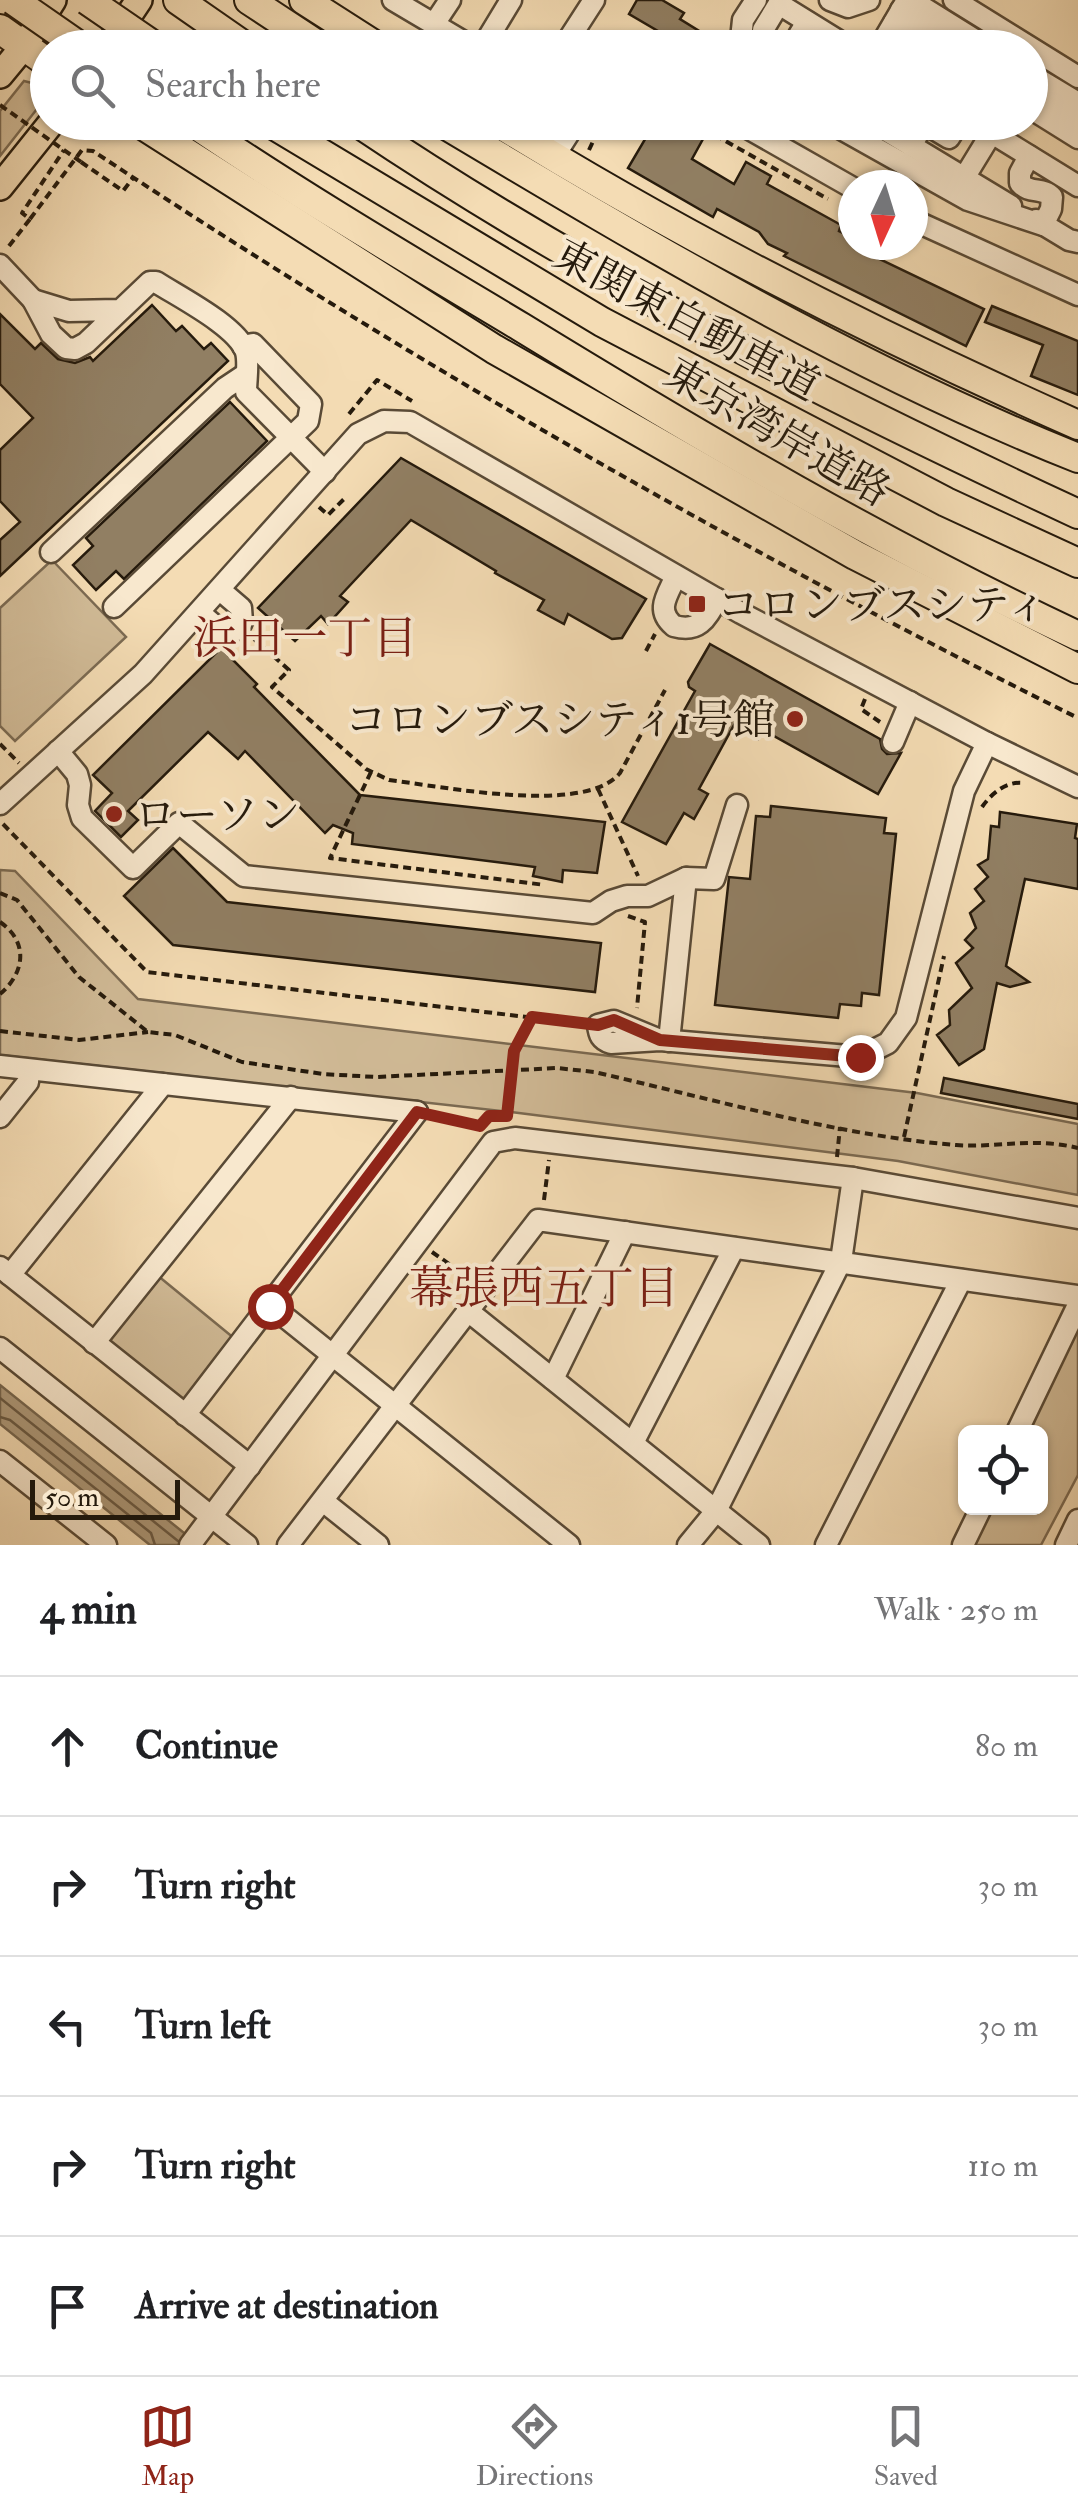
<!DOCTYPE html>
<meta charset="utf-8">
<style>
body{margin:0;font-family:"IM FELL Double Pica","Noto Serif JP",serif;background:#f2f2f2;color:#202124}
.controls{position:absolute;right:30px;bottom:30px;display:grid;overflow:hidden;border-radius:15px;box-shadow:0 2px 8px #0004}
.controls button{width:90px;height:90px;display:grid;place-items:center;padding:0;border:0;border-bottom:2px solid #e0e0e0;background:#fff;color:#202124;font:50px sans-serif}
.compass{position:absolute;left:838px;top:170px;width:90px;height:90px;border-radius:50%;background:#fff;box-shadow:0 2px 8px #0004;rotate:184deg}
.scale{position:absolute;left:30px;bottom:25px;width:150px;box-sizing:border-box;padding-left:10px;border:5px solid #251a0c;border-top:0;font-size:28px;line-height:35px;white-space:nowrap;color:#251a0c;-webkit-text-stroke:8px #f8e8ce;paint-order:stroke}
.stop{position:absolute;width:30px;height:30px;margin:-22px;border:8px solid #8f2418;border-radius:50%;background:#fff}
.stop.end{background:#8f2418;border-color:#fff;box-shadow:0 2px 10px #0008}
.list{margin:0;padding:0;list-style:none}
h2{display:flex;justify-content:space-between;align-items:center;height:130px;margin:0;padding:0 40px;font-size:42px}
h2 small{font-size:32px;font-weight:400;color:#757577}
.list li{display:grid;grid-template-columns:65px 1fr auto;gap:30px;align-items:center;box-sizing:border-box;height:140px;padding:0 40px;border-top:2px solid #e0e0e0}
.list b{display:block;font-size:38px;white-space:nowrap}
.list em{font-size:32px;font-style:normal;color:#757577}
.icon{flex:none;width:55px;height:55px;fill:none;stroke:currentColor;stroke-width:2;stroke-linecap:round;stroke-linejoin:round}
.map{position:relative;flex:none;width:1078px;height:1545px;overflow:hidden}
.search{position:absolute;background:#fff;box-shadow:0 2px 8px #0004;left:30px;right:30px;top:30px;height:110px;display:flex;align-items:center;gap:25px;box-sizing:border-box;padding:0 35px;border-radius:55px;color:#757577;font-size:38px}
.sheet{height:830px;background:#fff}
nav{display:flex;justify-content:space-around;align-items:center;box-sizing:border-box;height:140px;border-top:2px solid #e0e0e0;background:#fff;font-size:28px;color:#757577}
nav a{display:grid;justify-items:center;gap:5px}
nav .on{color:#8f2418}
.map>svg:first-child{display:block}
</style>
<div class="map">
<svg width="1078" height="1545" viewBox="0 0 1078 1545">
<rect width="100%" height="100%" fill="#f4dcb4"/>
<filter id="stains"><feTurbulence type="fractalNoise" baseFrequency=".002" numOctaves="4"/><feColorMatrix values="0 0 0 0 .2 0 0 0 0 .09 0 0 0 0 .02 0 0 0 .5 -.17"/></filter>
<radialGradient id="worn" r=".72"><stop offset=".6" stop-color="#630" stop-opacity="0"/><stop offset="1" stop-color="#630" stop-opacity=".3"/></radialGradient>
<g fill="#d1bb97" stroke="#7b6a52" stroke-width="2.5">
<path d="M24,81L40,85L44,100L0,156V111Z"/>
<path d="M52,560L126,637L15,741L0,726V608Z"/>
<path d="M0,870L15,871L138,999L917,1093L1078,1124V1195L898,1161L511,1112L0,1055Z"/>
<path d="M157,1275L235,1339L189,1400H182L110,1343L109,1333Z"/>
<path d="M1078,1308V1475L1041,1545H967L985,1508H1040V1432H1022Z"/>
</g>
<path fill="#ae9a7b" stroke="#77674f" stroke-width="2.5" d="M0,1385L199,1545H150L0,1424Z"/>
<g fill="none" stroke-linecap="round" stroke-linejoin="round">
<g stroke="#6a5a44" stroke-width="2.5">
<path d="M0,1398L178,1541"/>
<path d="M0,1417L10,1420L151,1533L155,1545"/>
</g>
</g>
<g fill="#917f63" stroke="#251a0c" stroke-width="2.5">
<path d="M637,0H662L684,13L680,19L704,34L696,48H687L629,14Z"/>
<path d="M624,122H674L703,139L692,159L734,184L746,162L771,176L767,184L841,225L839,231L853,238V245H872L867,253L984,309L966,346L784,256L787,253L768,244L759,232L717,209L713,217L628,168L647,136Z"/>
<path d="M152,305L176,331L182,326L204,349L211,343L228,361L0,576V540L20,522L0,501V450L33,418L0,384V314L35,349L41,343L58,359L75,363L90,357L93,361Z"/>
<path d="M992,306L1078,341V395L1031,376L1043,345L985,322Z"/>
<path d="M230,402L267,441L124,579L116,571L96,590L73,565L93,546L86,538Z"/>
<path d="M401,458L646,599L622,638L612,639L568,614L564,624L538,610L544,600L495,573L496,571L411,520L340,596L348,602L328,624L321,616L295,641L258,608Z"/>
<path d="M710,644L880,739L882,749L887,754L901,753L878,794L763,730L758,739L734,725L699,789L708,794L694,819L684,813L666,844L622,822L695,691L689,687L688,682Z"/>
<path d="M221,648L257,684L254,687L360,795L605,822L597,873L563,870L562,882L533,876L535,867L352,844L353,833L333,825L325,833L245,751L238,759L208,732L128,811L138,820L121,837L95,811L112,793L93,775Z"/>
<path d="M771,806L886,818L884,833L896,834L879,995L862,993L861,1006L840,1004L838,1018L715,1005L729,877L750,879L756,816L770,817Z"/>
<path d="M1000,812L1077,824L1075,838L1078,839V889L1025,879L1006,966L1029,982L1010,987L997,983L984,1049L959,1065L937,1035L950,1025L949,1010L972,988L956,963L973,948L965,940L976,928L970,913L984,901L975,889L988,877L978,865L988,859L991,826L999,827Z"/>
<path d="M173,848L227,902L601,943L595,992L173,945L124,896Z"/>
<path d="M944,1078L1078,1104V1119L941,1093Z"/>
</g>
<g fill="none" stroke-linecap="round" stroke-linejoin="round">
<g stroke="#594a36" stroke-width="25">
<g id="minor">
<path d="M393,0L474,48"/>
<path d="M830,0L848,7L869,0"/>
<path d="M911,0L988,48"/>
<path d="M954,0L1078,77"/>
<path d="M779,4L850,48"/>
<path d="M901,10L961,48"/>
<path d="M894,23L933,48"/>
<path d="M434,24L450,0"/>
<path d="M482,48L511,0"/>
<path d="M563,48L594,0"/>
<path d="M740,48L743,20L756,0"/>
<path d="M764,48L763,30L781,0"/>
<path d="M798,48L799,35L807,22"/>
<path d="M879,48L906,2"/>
<path d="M1030,74L1078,103"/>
<path d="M1030,90L1078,119"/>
<path d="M1030,108L1078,138"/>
<path d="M737,122L853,188"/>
<path d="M829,122L968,200L1043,225L1051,209L1052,197C1043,187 1029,194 1020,183V173L1029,156"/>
<path d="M872,122L1011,206"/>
<path d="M974,122L1078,186"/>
<path d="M911,146L924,123L949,138L959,122"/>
<path d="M553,158L576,122"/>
<path d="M964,178L997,124"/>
<path d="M913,220L1078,295"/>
<path d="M1036,220L1069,240L1078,242"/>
<path d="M0,265L33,300"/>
<path d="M118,310L69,311L33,300L51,334L66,348L75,349L86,343L150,282H156C179,297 237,326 246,352C249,363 246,380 246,392L325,472"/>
<path d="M51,552L225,388L246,374"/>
<path d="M676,576C667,596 655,610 674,626C699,633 706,619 717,599"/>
<path d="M114,607L308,421L311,404L253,344L243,346"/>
<path d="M200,613L222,632L237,630L242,622L241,608L220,590"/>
<path d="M893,742L910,702"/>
<path d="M58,751L77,774L80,785L78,805L82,818L133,868L179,823L244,876L593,913L611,901L627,896H648L686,878L714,879L737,805"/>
<path d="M0,804L143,674L358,434L384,421L410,422L741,613L987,743L1078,787"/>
<path d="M660,1040L614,1021L598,1025C599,1035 601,1040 611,1043L660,1040L860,1057L888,1043L906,1018L964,791L987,743"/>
<path d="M669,1041L686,878"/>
<path d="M0,1066L417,1112"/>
<path d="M0,1117L28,1082L29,1070"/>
<path d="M0,1267L250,1466"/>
<path d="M10,1275L163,1084"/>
<path d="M270,1305L569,1545"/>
<path d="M468,1311L759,1545"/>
<path d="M94,1343L291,1097"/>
<path d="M0,1348L247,1545"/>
<path d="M553,1379L625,1232"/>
<path d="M185,1415L417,1112"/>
<path d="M1017,1432L1078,1305"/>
<path d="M633,1443L734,1248"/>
<path d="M0,1461L106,1545"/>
<path d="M323,1501L378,1545"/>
<path d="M190,1545L493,1142L515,1138L853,1178L1078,1218"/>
<path d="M288,1545L538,1220L1078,1296"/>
<path d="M688,1545L716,1511L841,1261L853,1178"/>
<path d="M826,1545L961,1280"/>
<path d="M963,1545L981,1508"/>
<path d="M1066,1545L1078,1520"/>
</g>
</g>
<g stroke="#251a0c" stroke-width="30">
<g id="major">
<path d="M107,48L139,0"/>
<path d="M0,75L24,46L53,0"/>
<path d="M0,187L52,122"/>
</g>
</g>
<g stroke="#251a0c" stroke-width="32">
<g id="highway">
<path d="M178,0L247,48"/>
<path d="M249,0L322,48"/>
<path d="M304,0L379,48"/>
<path d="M0,29L48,63"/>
<path d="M138,122L494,349L855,555L1078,669"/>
<path d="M192,122C299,195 411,261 521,327C702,438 886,546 1078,636"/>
<path d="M269,122L602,322L946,502L1078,563"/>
<path d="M357,122C584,275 831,399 1078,514"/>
<path d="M441,122C647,245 854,369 1078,458"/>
<path d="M497,122C683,238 878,336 1078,425"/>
</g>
</g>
<g stroke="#251a0c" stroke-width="4" stroke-dasharray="8 5" stroke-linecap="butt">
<path d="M692,122L828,199"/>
<path d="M589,150L602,122"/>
<path d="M81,162L123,191L133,178"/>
<path d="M30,219L82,150L93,151C410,361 738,549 1078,718"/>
<path d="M9,246L30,219L22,213L64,150"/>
<path d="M349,414L377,380L412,401"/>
<path d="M319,507L328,515L344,499"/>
<path d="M254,639L289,670L272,687L366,769L389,780C441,786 585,816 620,773L665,690"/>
<path d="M646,651L655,634"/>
<path d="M865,699L861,709L880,722"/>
<path d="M0,744L19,763"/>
<path d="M371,772L330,858L545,885"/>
<path d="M598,789L638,876"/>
<path d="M982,807C991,794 1006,781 1023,783"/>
<path d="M3,824L147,972L578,1023"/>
<path d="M0,893L17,900L79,977L148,1032L175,1035L242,1062L323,1074L376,1077L557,1068L594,1072C709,1098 839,1136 956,1145C999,1148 1034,1137 1078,1148"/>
<path d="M628,916L645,922L637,1008"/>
<path d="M0,922C29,942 25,973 0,994"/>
<path d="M0,1031L79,1040L148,1032"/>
<path d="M436,1116L480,1127"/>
<path d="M479,1126L489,1116H507L514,1051L532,1017"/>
<path d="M904,1137L944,956"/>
<path d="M837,1157L840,1127"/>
<path d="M544,1200L549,1160"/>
<path d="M432,1252L469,1278"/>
</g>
<use href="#minor" stroke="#f8e8ce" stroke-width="20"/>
<use href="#major" stroke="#f4dcb4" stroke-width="25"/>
<use href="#highway" stroke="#f4dcb4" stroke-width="28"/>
<g stroke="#251a0c" stroke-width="32" stroke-linecap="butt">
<g id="highway-bridge">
<path d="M13,0L82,48"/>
<path d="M87,0L157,48"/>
</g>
</g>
<path stroke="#251a0c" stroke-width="4" stroke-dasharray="8 5" stroke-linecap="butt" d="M0,105L81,162"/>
<use href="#highway-bridge" stroke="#f4dcb4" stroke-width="28"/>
</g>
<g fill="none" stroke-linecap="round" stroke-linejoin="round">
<path stroke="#8f2418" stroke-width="12" d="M270,1306L417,1112L480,1126L489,1116H507L514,1051L532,1017L598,1025L614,1020L660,1040L860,1057"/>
</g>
<g fill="#8f2418" stroke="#f8e8ce" stroke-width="4">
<rect x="687" y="594" width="20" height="20" rx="5"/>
<circle cx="795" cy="719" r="10"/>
<circle cx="114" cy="814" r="10"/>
</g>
<g text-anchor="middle" stroke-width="8" stroke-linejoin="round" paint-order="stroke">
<g font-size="42" fill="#251a0c" stroke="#f8e8ce">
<text transform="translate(687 319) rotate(28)" y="15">東関東自動車道</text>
<text transform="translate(778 431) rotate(30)" y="15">東京湾岸道路</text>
</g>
<g font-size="42" fill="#251a0c" stroke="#f8e8ce" text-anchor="start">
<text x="717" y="619">コロンブスシティ</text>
<text x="775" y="734" text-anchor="end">コロンブスシティ1号館</text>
<text x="134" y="829">ローソン</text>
</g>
<g font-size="45" fill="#7a1f14" stroke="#f8e8ce">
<text x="305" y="653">浜田一丁目</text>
<text x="544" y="1303">幕張西五丁目</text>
</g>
</g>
<rect width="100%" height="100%" filter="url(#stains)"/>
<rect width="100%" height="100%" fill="url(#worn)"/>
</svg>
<div class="controls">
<button><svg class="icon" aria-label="locate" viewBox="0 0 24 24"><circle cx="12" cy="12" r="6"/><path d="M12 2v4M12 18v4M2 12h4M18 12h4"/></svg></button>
</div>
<svg class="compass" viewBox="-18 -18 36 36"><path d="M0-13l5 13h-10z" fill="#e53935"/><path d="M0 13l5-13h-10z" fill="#757577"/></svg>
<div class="scale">50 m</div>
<div class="stop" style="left:270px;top:1306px"></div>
<div class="stop end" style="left:860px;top:1057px"></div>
<div class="search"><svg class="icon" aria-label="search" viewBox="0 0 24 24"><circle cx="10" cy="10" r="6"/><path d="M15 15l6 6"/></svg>Search here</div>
</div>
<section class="sheet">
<h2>4 min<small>Walk · 250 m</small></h2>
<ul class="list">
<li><svg class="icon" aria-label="ahead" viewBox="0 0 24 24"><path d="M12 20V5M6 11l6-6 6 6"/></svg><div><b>Continue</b></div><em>80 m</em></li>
<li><svg class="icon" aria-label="right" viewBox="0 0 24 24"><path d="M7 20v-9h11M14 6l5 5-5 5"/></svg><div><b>Turn right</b></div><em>30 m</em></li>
<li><svg class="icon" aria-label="left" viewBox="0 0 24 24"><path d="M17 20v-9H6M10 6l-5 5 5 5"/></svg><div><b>Turn left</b></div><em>30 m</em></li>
<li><svg class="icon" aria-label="right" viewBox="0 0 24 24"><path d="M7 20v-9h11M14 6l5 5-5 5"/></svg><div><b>Turn right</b></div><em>110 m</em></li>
<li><svg class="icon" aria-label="arrive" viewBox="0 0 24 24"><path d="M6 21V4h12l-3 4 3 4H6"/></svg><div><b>Arrive at destination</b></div></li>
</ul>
</section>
<nav>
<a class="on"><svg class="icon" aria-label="map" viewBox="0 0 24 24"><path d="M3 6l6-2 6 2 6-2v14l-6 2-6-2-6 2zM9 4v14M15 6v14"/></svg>Map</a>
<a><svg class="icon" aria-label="directions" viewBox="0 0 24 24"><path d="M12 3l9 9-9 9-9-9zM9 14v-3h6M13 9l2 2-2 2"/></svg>Directions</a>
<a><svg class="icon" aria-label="saved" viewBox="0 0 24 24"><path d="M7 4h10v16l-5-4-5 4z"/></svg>Saved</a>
</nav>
